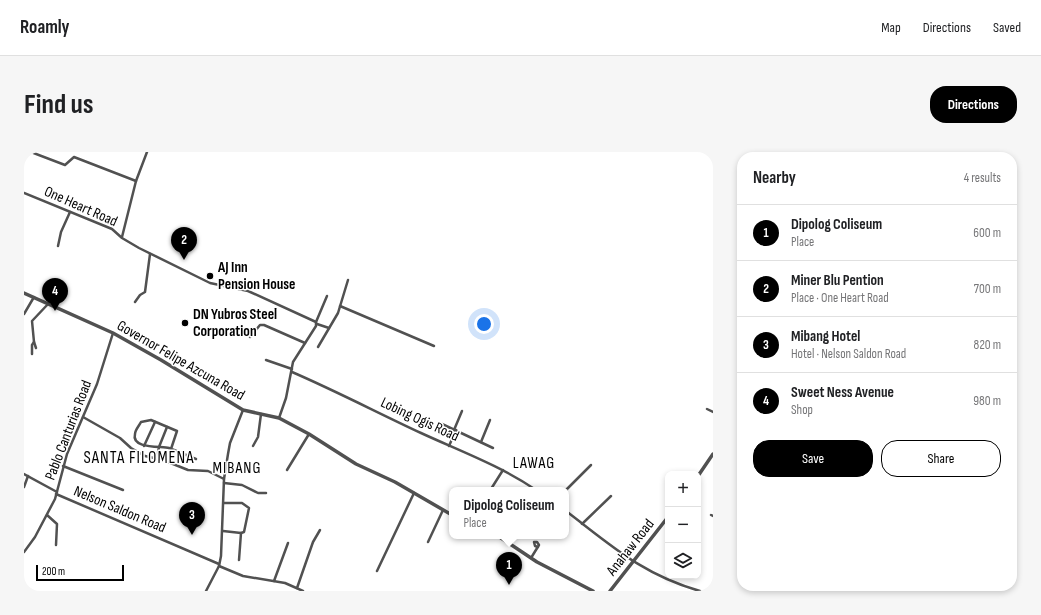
<!DOCTYPE html>
<meta charset="utf-8">
<style>
body{margin:0;font-family:"Sofia Sans Condensed",sans-serif;background:#f6f6f6;color:#202124}
.controls{position:absolute;right:12px;bottom:12px;display:grid;overflow:hidden;border-radius:8px;box-shadow:0 2px 6px #0003}
.controls button{width:36px;height:36px;display:grid;place-items:center;padding:0;border:0;border-bottom:1px solid #e0e0e0;background:#fff;color:#202124;font:20px sans-serif}
.scale{position:absolute;left:12px;bottom:10px;width:88px;box-sizing:border-box;padding-left:4px;border:2px solid #000;border-top:0;font-size:11px;line-height:14px;white-space:nowrap;color:#000;-webkit-text-stroke:3px #fff;paint-order:stroke}
.you{position:absolute;left:460px;top:172px;width:14px;height:14px;margin:-10px;border:3px solid #fff;border-radius:50%;background:#1a73e8;box-shadow:0 0 0 6px #1a73e833}
.badge{display:grid;place-items:center;width:26px;height:26px;border-radius:50%;background:#000;color:#fff;font-size:13px;font-weight:700}
.pin{position:absolute;translate:-50% -33px;filter:drop-shadow(0 1px 2px #0008)}
.pin::after{content:'';position:absolute;top:21px;width:14px;height:12px;background:inherit;clip-path:polygon(0 0,100% 0,50% 100%)}
.popup{position:absolute;left:425px;top:335px;width:120px;height:52px;box-sizing:border-box;display:grid;place-content:center;border-radius:8px;background:#fff;filter:drop-shadow(0 1px 3px #0005);font-size:13px;white-space:nowrap;color:#757577}
.popup b{font-size:15px;color:#202124}
.popup::after{content:'';position:absolute;left:50%;top:100%;margin-left:-8px;border:8px solid transparent;border-top-color:#fff}
.list{margin:0;padding:0;list-style:none}
h2{display:flex;justify-content:space-between;align-items:center;height:52px;margin:0;padding:0 16px;font-size:17px}
h2 small{font-size:13px;font-weight:400;color:#757577}
.list li{display:grid;grid-template-columns:26px 1fr auto;gap:12px;align-items:center;box-sizing:border-box;height:56px;padding:0 16px;border-top:1px solid #e0e0e0}
.list b{display:block;font-size:15px;white-space:nowrap}
.list p{margin:0;font-size:13px;white-space:nowrap;color:#757577}
.list em{font-size:13px;font-style:normal;color:#757577}
.actions{display:flex;gap:8px;padding:12px 16px}
.actions a{flex:1;padding:9px 0;border:1px solid #000;border-radius:16px;text-align:center;font-size:14px;color:#000}
.actions .main{background:#000;color:#fff}
.icon{flex:none;width:22px;height:22px;fill:none;stroke:currentColor;stroke-width:2;stroke-linecap:round;stroke-linejoin:round}
.map{position:relative;flex:none;width:689px;height:439px;overflow:hidden;border-radius:16px}
header{display:flex;align-items:center;gap:24px;box-sizing:border-box;height:56px;padding:0 20px;background:#fff;border-bottom:1px solid #e0e0e0}
header strong{font-size:19px}
nav{display:flex;gap:22px;margin-inline-start:auto;font-size:14px}
.intro{display:flex;align-items:center;justify-content:space-between;box-sizing:border-box;height:96px;padding:0 24px}
h1{margin:0;font-size:28px}
.button{padding:10px 18px;border-radius:16px;background:#000;color:#fff;font-size:14px;font-weight:700}
main{display:flex;gap:24px;padding:0 24px}
aside{flex:1;background:#fff;border-radius:16px;box-shadow:0 2px 6px #0003}
.map>svg:first-child{display:block}
</style>
<header>
<strong>Roamly</strong>
<nav><a>Map</a><a>Directions</a><a>Saved</a></nav>
</header>
<div class="intro"><h1>Find us</h1><a class="button">Directions</a></div>
<main>
<div class="map">
<svg width="689" height="439" viewBox="0 0 689 439">
<rect width="100%" height="100%" fill="#fff"/>
<g fill="none" stroke-linecap="round" stroke-linejoin="round">
<g stroke="#515151" stroke-width="2.5">
<path d="M7,0L41,13L50,5L112,29"/>
<path d="M0,41L88,77L98,86L115,96L186,131L224,139L292,170V174L269,210L262,246L255,266"/>
<path d="M98,85L112,29L123,0"/>
<path d="M34,94L37,80L46,60"/>
<path d="M111,150L116,143L121,140L126,102"/>
<path d="M316,154L410,194"/>
<path d="M0,162L10,145"/>
<path d="M292,170L303,144"/>
<path d="M293,172L305,176"/>
<path d="M226,185L236,173H240L281,191"/>
<path d="M10,190L12,196"/>
<path d="M294,195L314,161L324,128"/>
<path d="M8,202V193L10,190L8,169L25,151"/>
<path d="M242,208L268,217"/>
<path d="M268,220C312,239 354,261 397,281C436,299 477,314 512,338"/>
<path d="M683,257L689,260"/>
<path d="M59,265L96,286L107,296L121,304L139,308L164,318L184,319L200,327"/>
<path d="M418,272L469,296"/>
<path d="M430,278L438,259"/>
<path d="M457,290L466,268"/>
<path d="M120,294L131,270"/>
<path d="M229,294L234,285L237,262"/>
<path d="M425,294L432,278"/>
<path d="M147,297L153,279L127,268L117,270C115,274 111,278 111,282C107,297 137,294 145,296C154,299 163,304 172,307"/>
<path d="M133,306L135,295L143,275"/>
<path d="M39,314L99,338"/>
<path d="M263,318L285,282"/>
<path d="M0,322L33,340"/>
<path d="M200,331L218,333L234,341H242"/>
<path d="M0,335L4,324"/>
<path d="M467,337L479,318"/>
<path d="M542,338L567,313"/>
<path d="M32,342L195,412"/>
<path d="M542,359C588,394 619,423 676,439"/>
<path d="M23,363L33,372L32,393"/>
<path d="M687,363L689,364"/>
<path d="M558,372L587,344"/>
<path d="M199,379L217,381L220,380L225,356L218,351H200"/>
<path d="M404,390L419,358"/>
<path d="M0,400L11,385L31,347L43,302L73,232L89,181"/>
<path d="M507,406L515,393L513,390H510L511,394L514,395"/>
<path d="M215,408L217,381"/>
<path d="M195,414L219,424L261,431L279,439"/>
<path d="M353,419L390,341"/>
<path d="M250,429L264,391"/>
<path d="M273,436L289,390L296,378"/>
<path d="M182,439L195,414L197,404L200,327L204,302L206,291L219,258"/>
</g>
<g stroke="#515151" stroke-width="3.5">
<path d="M0,141L89,181L137,208L219,258L255,266L285,282L332,312L371,330L428,363"/>
<path d="M674,324L689,302"/>
<path d="M474,384L513,410L569,439"/>
<path d="M586,439L644,365"/>
</g>
</g>
<g fill="#000" stroke="#fff" stroke-width="1.5">
<circle cx="186" cy="124" r="4"/>
<circle cx="161" cy="171" r="4"/>
</g>
<g text-anchor="middle" stroke-width="3" stroke-linejoin="round" paint-order="stroke">
<g font-size="15" fill="#000" stroke="#fff">
<text transform="translate(57 54) rotate(24)" y="5">One Heart Road</text>
<text transform="translate(157 208) rotate(30)" y="5">Governor Felipe Azcuna Road</text>
<text transform="translate(396 267) rotate(25)" y="5">Lobing Ogis Road</text>
<text transform="translate(44 278) rotate(-69)" y="5">Pablo Canturias Road</text>
<text transform="translate(96 357) rotate(23)" y="5">Nelson Saldon Road</text>
<text transform="translate(606 395) rotate(-52)" y="5">Anahaw Road</text>
</g>
<g font-size="15" font-weight="bold" fill="#000" stroke="#fff" text-anchor="start">
<text x="194" y="120">AJ Inn<tspan x="194" dy="17">Pension House</tspan></text>
<text x="169" y="167">DN Yubros Steel<tspan x="169" dy="17">Corporation</tspan></text>
</g>
<g font-size="16" letter-spacing="1" fill="#000" stroke="#fff">
<text x="510" y="316">LAWAG</text>
<text x="213" y="321">MIBANG</text>
</g>
<g font-size="17" letter-spacing="1" fill="#000" stroke="#fff">
<text x="115" y="311">SANTA FILOMENA</text>
</g>
</g>
</svg>
<div class="controls">
<button>+</button>
<button>−</button>
<button><svg class="icon" aria-label="layers" viewBox="0 0 24 24"><path d="M12 4l9 5-9 5-9-5zM3 14l9 5 9-5"/></svg></button>
</div>
<div class="scale">200 m</div>
<div class="you"></div>
<div class="pin badge" style="left:485px;top:433px">1</div>
<div class="popup"><b>Dipolog Coliseum</b>Place</div>
<div class="pin badge" style="left:160px;top:108px">2</div>
<div class="pin badge" style="left:168px;top:383px">3</div>
<div class="pin badge" style="left:31px;top:159px">4</div>
</div>
<aside>
<h2>Nearby<small>4 results</small></h2>
<ul class="list">
<li><span class="badge">1</span><div><b>Dipolog Coliseum</b><p>Place</p></div><em>600 m</em></li>
<li><span class="badge">2</span><div><b>Miner Blu Pention</b><p>Place · One Heart Road</p></div><em>700 m</em></li>
<li><span class="badge">3</span><div><b>Mibang Hotel</b><p>Hotel · Nelson Saldon Road</p></div><em>820 m</em></li>
<li><span class="badge">4</span><div><b>Sweet Ness Avenue</b><p>Shop</p></div><em>980 m</em></li>
</ul>
<div class="actions"><a class="main">Save</a><a>Share</a></div>
</aside>
</main>
